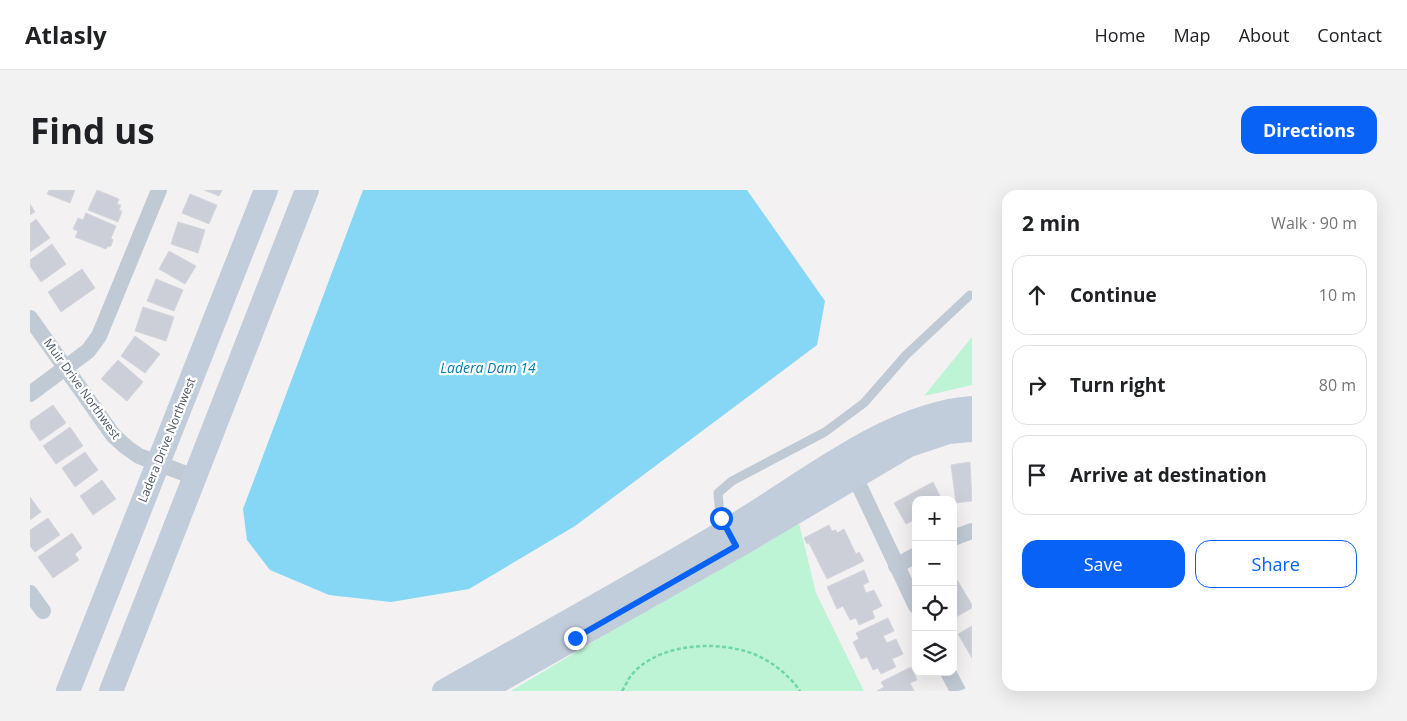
<!DOCTYPE html>
<meta charset="utf-8">
<style>
body{margin:0;font-family:"Open Sans",sans-serif;background:#f2f2f2;color:#202124}
.controls{position:absolute;right:15px;bottom:15px;display:grid;overflow:hidden;border-radius:10px;box-shadow:0 5px 20px #0002}
.controls button{width:45px;height:45px;display:grid;place-items:center;padding:0;border:0;border-bottom:1px solid #e0e0e0;background:#fff;color:#202124;font:25px sans-serif}
.stop{position:absolute;width:15px;height:15px;margin:-11px;border:4px solid #0862f6;border-radius:50%;background:#fff}
.stop.end{background:#0862f6;border-color:#fff;box-shadow:0 1px 5px #0008}
.list{margin:0;padding:0;list-style:none}
h2{display:flex;justify-content:space-between;align-items:center;height:65px;margin:0;padding:0 20px;font-size:21px}
h2 small{font-size:16px;font-weight:400;color:#757577}
.list li{display:grid;grid-template-columns:32px 1fr auto;gap:15px;align-items:center;box-sizing:border-box;height:80px;margin:0 10px 10px;padding:0 10px;border:1px solid #e0e0e0;border-radius:15px}
.list b{display:block;font-size:19px;white-space:nowrap}
.list em{font-size:16px;font-style:normal;color:#757577}
.actions{display:flex;gap:10px;padding:15px 20px}
.actions a{flex:1;padding:11px 0;border:1px solid #0862f6;border-radius:15px;text-align:center;font-size:18px;color:#0862f6}
.actions .main{background:#0862f6;color:#fff}
.icon{flex:none;width:28px;height:28px;fill:none;stroke:currentColor;stroke-width:2;stroke-linecap:round;stroke-linejoin:round}
.map{position:relative;flex:none;width:942px;height:501px;overflow:hidden;border-radius:15px}
header{display:flex;align-items:center;gap:30px;box-sizing:border-box;height:70px;padding:0 25px;background:#fff;border-bottom:1px solid #e0e0e0}
header strong{font-size:24px}
nav{display:flex;gap:28px;margin-inline-start:auto;font-size:18px}
.intro{display:flex;align-items:center;justify-content:space-between;box-sizing:border-box;height:120px;padding:0 30px}
h1{margin:0;font-size:35px}
.button{padding:12px 22px;border-radius:15px;background:#0862f6;color:#fff;font-size:18px;font-weight:700}
main{display:flex;gap:30px;padding:0 30px}
aside{flex:1;background:#fff;border-radius:15px;box-shadow:0 5px 20px #0002}
.map>svg:first-child{display:block}
</style>
<header>
<strong>Atlasly</strong>
<nav><a>Home</a><a>Map</a><a>About</a><a>Contact</a></nav>
</header>
<div class="intro"><h1>Find us</h1><a class="button">Directions</a></div>
<main>
<div class="map">
<svg width="942" height="501" viewBox="0 0 942 501">
<rect width="100%" height="100%" fill="#f3f1f1"/>
<g fill="#bcf4d5">
<path d="M942,147V195L894,206Z"/>
<path d="M768,329L786,403L834,501H481Z"/>
</g>
<path fill="#85d7f5" d="M333,0H717L795,111L787,155L545,336L439,399L361,412L299,405L240,380L217,350L213,319Z"/>
<g fill="#cccfd7" stroke="#d4d6dd">
<path d="M19,0H45L40,13L17,4Z"/>
<path d="M67,0L89,9L87,14L91,15L89,20L92,21L88,32L58,20Z"/>
<path d="M174,0H192L189,6Z"/>
<path d="M160,4L187,15L179,34L152,23Z"/>
<path d="M0,14L5,22L0,25Z"/>
<path d="M56,23L86,36L81,48L83,50L81,56L77,57L76,59L45,47L48,41L43,39L48,28L53,30Z"/>
<path d="M6,29L20,48L0,62V34Z"/>
<path d="M148,32L175,40L168,63L141,54Z"/>
<path d="M22,54L36,74L11,92L0,76V70Z"/>
<path d="M139,61L166,76L155,94L129,79Z"/>
<path d="M52,79L65,98L31,122L18,102Z"/>
<path d="M126,89L153,100L144,121L117,111Z"/>
<path d="M113,117L144,127L136,151L105,141Z"/>
<path d="M105,146L130,164L115,183L91,166Z"/>
<path d="M88,170L113,192L97,211L71,189Z"/>
<path d="M23,215L36,233L10,251L0,237V231Z"/>
<path d="M40,237L53,256L26,274L13,256Z"/>
<path d="M55,262L68,280L45,297L32,278Z"/>
<path d="M940,272L942,311L926,313L921,275Z"/>
<path d="M72,290L86,309L63,325L50,306Z"/>
<path d="M903,292L912,310H886V329L876,334L864,313Z"/>
<path d="M0,307L11,322L0,330Z"/>
<path d="M18,328L30,345L5,362L0,356V340Z"/>
<path d="M799,335L802,341L806,340L807,343L814,339L826,364L829,362L834,371L797,389L779,353L777,354L774,348Z"/>
<path d="M42,343L52,358L45,364L49,370L23,388L8,367Z"/>
<path d="M834,380L839,392L833,395L836,403L844,400L852,416L842,421L845,428L829,435L826,428L820,430L813,416L807,419L797,397Z"/>
<path d="M923,383L942,415V418L926,427L923,422Z"/>
<path d="M858,428L864,441L853,446L857,453L866,449L873,464L862,469L866,477L851,484L848,478L843,480L837,467L831,469L823,452L829,449L826,443Z"/>
<path d="M942,436V468L928,444Z"/>
<path d="M881,477L887,490L880,493L884,501H847L854,497L851,492Z"/>
</g>
<g fill="none" stroke-linecap="round" stroke-linejoin="round">
<path stroke="#70d5a9" stroke-width="2.5" stroke-dasharray="4 2.5" stroke-linecap="butt" d="M592,501C595,497 597,491 600,487C623,456 676,451 711,460C734,465 757,482 770,501"/>
<path stroke="#c0cad4" stroke-width="9" d="M696,339L690,325L688,303L702,291L795,242L834,213L876,165L940,105"/>
<g stroke="#c0cad4" stroke-width="16">
<path d="M0,128L83,245L96,257L109,266L164,287"/>
<path d="M0,204L58,161L69,146L129,0"/>
<path d="M825,287L886,416"/>
<path d="M923,348L942,341"/>
<path d="M866,376L886,365"/>
<path d="M0,403L13,421"/>
<path d="M918,482L928,501"/>
</g>
<g stroke="#c2cddb" stroke-width="24">
<path d="M38,501L236,0"/>
<path d="M81,501L277,0"/>
<path d="M414,501C509,448 604,395 697,340C770,298 856,224 942,218"/>
<path d="M451,501L706,357L879,255L918,242L942,240"/>
</g>
</g>
<g fill="none" stroke-linecap="round" stroke-linejoin="round">
<path stroke="#0862f6" stroke-width="6" d="M545,448L706,356L691,328"/>
</g>
<g text-anchor="middle" stroke-width="4.5" stroke-linejoin="round" paint-order="stroke">
<g font-size="12" fill="#475360" stroke="#fff">
<text transform="translate(52 199) rotate(54)" y="4">Muir Drive Northwest</text>
<text transform="translate(137 250) rotate(-68)" y="4">Ladera Drive Northwest</text>
</g>
<g font-size="14" font-style="italic" fill="#027ca9" stroke="#fff">
<text x="458" y="183">Ladera Dam 14</text>
</g>
</g>
</svg>
<div class="controls">
<button>+</button>
<button>−</button>
<button><svg class="icon" aria-label="locate" viewBox="0 0 24 24"><circle cx="12" cy="12" r="6"/><path d="M12 2v4M12 18v4M2 12h4M18 12h4"/></svg></button>
<button><svg class="icon" aria-label="layers" viewBox="0 0 24 24"><path d="M12 4l9 5-9 5-9-5zM3 14l9 5 9-5"/></svg></button>
</div>
<div class="stop" style="left:691px;top:328px"></div>
<div class="stop end" style="left:545px;top:448px"></div>
</div>
<aside>
<h2>2 min<small>Walk · 90 m</small></h2>
<ul class="list">
<li><svg class="icon" aria-label="ahead" viewBox="0 0 24 24"><path d="M12 20V5M6 11l6-6 6 6"/></svg><div><b>Continue</b></div><em>10 m</em></li>
<li><svg class="icon" aria-label="right" viewBox="0 0 24 24"><path d="M7 20v-9h11M14 6l5 5-5 5"/></svg><div><b>Turn right</b></div><em>80 m</em></li>
<li><svg class="icon" aria-label="arrive" viewBox="0 0 24 24"><path d="M6 21V4h12l-3 4 3 4H6"/></svg><div><b>Arrive at destination</b></div></li>
</ul>
<div class="actions"><a class="main">Save</a><a>Share</a></div>
</aside>
</main>
